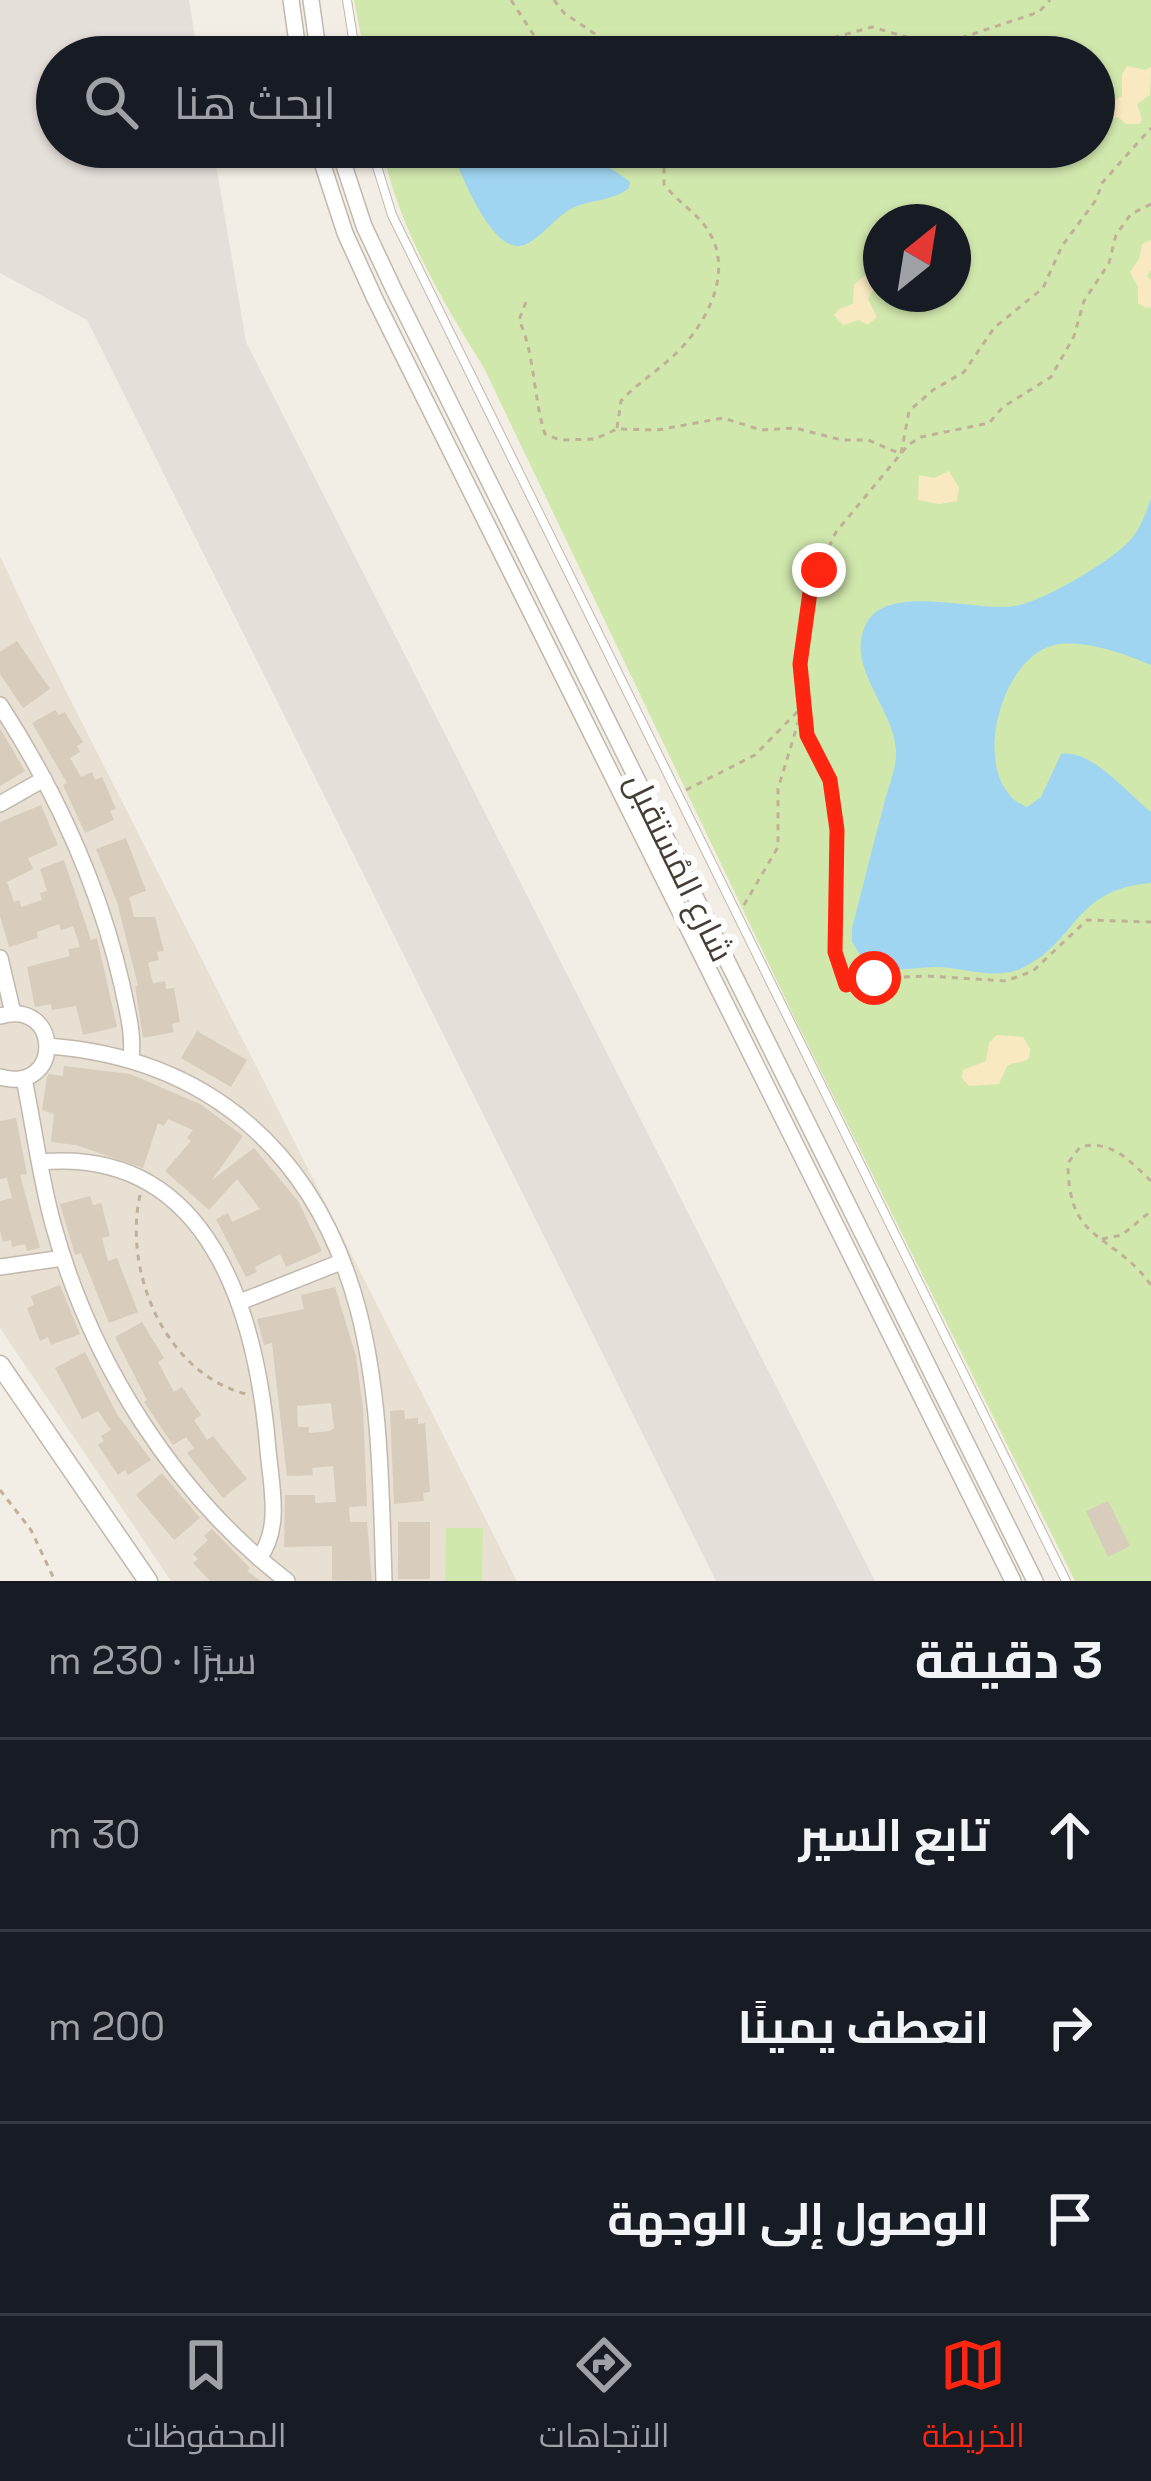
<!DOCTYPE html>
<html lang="ar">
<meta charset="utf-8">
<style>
body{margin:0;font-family:"Space Grotesk",Cairo,sans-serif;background:#242831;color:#f1f3f6;direction:rtl}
.compass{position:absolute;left:863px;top:204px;width:108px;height:108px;border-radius:50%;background:#171b24;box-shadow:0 3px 9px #0004;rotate:30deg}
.stop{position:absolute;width:36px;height:36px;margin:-27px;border:9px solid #fe2611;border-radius:50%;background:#fff}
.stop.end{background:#fe2611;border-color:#fff;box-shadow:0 3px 12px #0008}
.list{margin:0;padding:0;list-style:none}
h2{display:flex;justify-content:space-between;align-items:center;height:156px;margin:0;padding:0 48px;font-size:51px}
h2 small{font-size:39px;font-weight:400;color:#9ea1a6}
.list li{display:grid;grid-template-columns:78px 1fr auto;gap:36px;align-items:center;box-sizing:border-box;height:192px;padding:0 48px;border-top:3px solid #363941}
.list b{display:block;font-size:45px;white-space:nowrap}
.list em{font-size:39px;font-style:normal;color:#9ea1a6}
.icon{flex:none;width:66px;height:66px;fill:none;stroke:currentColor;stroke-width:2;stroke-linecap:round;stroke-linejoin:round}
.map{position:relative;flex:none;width:1151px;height:1581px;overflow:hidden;direction:ltr}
.search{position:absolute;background:#171b24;box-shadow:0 3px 9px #0004;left:36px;right:36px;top:36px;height:132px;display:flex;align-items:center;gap:30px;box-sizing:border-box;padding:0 42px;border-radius:66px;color:#9ea1a6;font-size:45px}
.sheet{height:732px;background:#171b24}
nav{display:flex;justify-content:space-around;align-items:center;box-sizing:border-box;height:168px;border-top:3px solid #363941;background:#171b24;font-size:33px;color:#9ea1a6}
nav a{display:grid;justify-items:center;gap:6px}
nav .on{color:#fe2611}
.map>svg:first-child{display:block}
</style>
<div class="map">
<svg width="1151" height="1581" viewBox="0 0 1151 1581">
<rect width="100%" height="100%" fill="#f3eee5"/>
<path fill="#e7e0d3" d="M0,556L30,620L517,1581H171L0,1328Z"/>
<path fill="#e5dfda" d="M0,0H189L198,57H57V147H213L246,342L875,1581H716L87,320L0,273Z"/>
<g fill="#d1e8ad" fill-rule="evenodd">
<path d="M354,0H1151V1581H1075L798,1025L484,368C442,300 398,227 382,147H1094V57H365ZM881,222H953V294H881Z"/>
<path d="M446,1528H483L482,1581H445Z"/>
</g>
<g fill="#f9e9c0">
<path d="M1127,66L1146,70L1151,67L1150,95L1137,104L1142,119L1140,124H1126L1118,117L1104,120L1097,117L1095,107L1102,96L1115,100L1122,96V74Z"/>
<path d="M1151,240V270L1147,276L1151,280V307L1146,308L1138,303V287L1130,272L1139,259L1142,244Z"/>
<path d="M865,275L878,281L868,299L877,317L868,325L859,320L843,325L834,315L839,309L853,304L854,285Z"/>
<path d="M949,471L959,488L957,501L939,504L918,500L919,475L934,478Z"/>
<path d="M997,1035L1023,1037L1030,1048C1031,1067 1018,1059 1007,1066L999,1084L969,1086L962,1078L963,1070L986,1061L989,1043Z"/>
</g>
<g fill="#a0d5f1">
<path d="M451,147H581C595,163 614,168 630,182L629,188C612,202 588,199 569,210C553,220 540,239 524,245C493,257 459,171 451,147Z"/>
<path d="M1151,498V665C1124,654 1090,641 1060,644C999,650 966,784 1027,807L1041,797L1061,754C1092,749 1128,794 1151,812V883C1072,889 1077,944 1020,969C994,980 962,967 935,967C912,968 892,972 869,969L852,942V928C863,886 873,845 884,804C888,788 897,767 896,751C894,707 843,666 867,622C890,583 975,612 1014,606C1041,603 1114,560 1131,539C1141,528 1146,512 1151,498Z"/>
</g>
<g fill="#d8ccbd" fill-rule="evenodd">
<path d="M17,641L50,689L23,708L0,674V652Z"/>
<path d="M55,710L59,715L65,712L83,742L77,746L80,752L70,758L81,777L92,772L95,780L102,777L116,809L110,811L114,820L85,833L63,785L67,783L32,723Z"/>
<path d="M0,728L25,771L0,786Z"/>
<path d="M41,805L58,845L28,858L33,869L7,882L14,902L19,900L21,907L42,900L40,893L47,891L40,869L64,860L91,940L97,938L117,1027L83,1035L76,1006L52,1010L51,1004L35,1007L27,967L70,956L68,949L80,947L73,926L61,930L59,924L37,932L38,938L9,947L0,916V822Z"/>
<path d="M126,838L146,891L129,897L134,917H155L164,951L157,952L159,960L148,963L153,983L165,981L166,989L174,988L180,1022L172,1024L174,1032L143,1038L135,986H138L117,902L96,849Z"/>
<path d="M197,1031L247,1060L231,1087L181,1058Z"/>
<path d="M64,1066L130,1074L200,1104L243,1136L212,1180L254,1148L298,1201L322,1251L286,1267L280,1254L255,1267L257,1272L246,1277L216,1219L228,1213L232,1222L260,1209L237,1179L209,1210L165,1171L191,1141L187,1138L193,1130L168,1119L164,1126L158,1123L143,1168L76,1145L51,1142L54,1114L42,1110L47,1077L49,1074L63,1076Z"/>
<path d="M16,1118L27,1174L20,1175L40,1248L27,1251L25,1244L12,1247L11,1240L3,1242L0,1231V1201L12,1198L7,1178L0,1179V1121Z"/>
<path d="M90,1196L93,1205L101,1203L110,1236L102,1238L108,1261L117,1258L138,1312L109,1323L81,1253L75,1255L60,1204Z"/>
<path d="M60,1285L80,1334L51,1345L48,1337L40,1341L27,1308L34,1305L31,1296Z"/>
<path d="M335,1287L356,1356L363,1408L367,1506L349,1507L350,1522H367L372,1581L332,1580V1546L284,1547L285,1495H315V1503L336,1502L333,1466L312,1468L313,1475L287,1476L272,1343L264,1345L257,1319L304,1309L301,1295ZM331,1403L334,1428L330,1431L309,1433V1427H298L297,1406Z"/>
<path d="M142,1322L164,1358L158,1362L174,1392L182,1387L201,1415L194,1420L207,1440L213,1436L247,1479L223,1498L187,1453L194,1448L186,1437L173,1445L144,1402L147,1400L115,1337Z"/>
<path d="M85,1352L117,1414L151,1460L128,1475L125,1470L118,1475L98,1445L104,1441L101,1436L111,1430L98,1411L82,1419L55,1368Z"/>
<path d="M404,1410L405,1419L418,1418V1424L425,1423L430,1492L423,1493L424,1501L394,1504L390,1411Z"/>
<path d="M162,1473L200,1518L174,1540L136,1495Z"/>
<path d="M1108,1501L1130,1546L1108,1557L1086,1511Z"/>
<rect x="398" y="1522" width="32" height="57"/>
<path d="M212,1529L250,1568L247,1571L261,1581H210L193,1563L198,1559L193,1554L208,1540L204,1536Z"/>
</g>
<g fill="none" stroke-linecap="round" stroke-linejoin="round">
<g stroke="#c2b8ab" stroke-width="10">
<g id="service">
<path d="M347,0L356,57"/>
<path d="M371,147L392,215L1066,1581"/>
</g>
</g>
<g stroke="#c2b8ab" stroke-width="18">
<g id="minor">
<path d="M291,0L299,57"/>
<path d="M311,0L319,57"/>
<path d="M317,147L345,233L375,299L1013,1581"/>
<path d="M338,147L364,226L395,292L1035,1581"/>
<path d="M0,705C55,790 99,885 122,985C127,1010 134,1033 131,1058"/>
<path d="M0,804L44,779"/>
<path d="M0,958L13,1013"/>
<path d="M0,1016C62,998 63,1095 0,1077"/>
<path d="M48,1046C209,1058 316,1153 358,1309C381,1397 381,1491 384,1581"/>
<path d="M24,1079C34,1127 40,1177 53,1224C91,1362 173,1493 287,1581"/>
<path d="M41,1162C211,1147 257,1316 268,1450C271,1485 282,1528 259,1558"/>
<path d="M0,1267L63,1258"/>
<path d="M240,1302L341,1262"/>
</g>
</g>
<g stroke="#c2b8ab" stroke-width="21">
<path id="tertiary" d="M0,1365L148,1581"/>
</g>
<g stroke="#c1b098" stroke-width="3" stroke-dasharray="6 6" stroke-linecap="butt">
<path d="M511,0L548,57"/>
<path d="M554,0L564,13L629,57"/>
<path d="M764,57L872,27L923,42L946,43L1039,12L1050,0"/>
<path d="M1151,204L1131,214L1116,235L1109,263L1084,301L1074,336L1051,377L1003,407L989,423L921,437L908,445L836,532L811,585L800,664L807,735L830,780L837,829L835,952L846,985L862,979L927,976L1006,981L1033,971L1087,920L1151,922"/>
<path d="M526,302L519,320C535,354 533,397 545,434L560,440L595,439L617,429L657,430L723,418L761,430L795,428L842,440H868L901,454L909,411L933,390L964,372L994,328L1043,288L1062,246L1096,200L1102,183L1151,128"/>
<path d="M617,428L621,401C636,384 655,373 671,358C704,329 735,274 709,232C698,213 677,202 664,184V147"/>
<path d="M686,790L755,755L803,706"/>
<path d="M744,905L778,847V789L803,706"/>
<path d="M1151,1181C1130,1161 1111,1139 1080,1147L1068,1163C1068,1245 1111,1230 1151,1285"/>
<path d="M140,1195C123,1272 165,1373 246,1394"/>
<path d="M1102,1239L1122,1235L1151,1211"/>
<path d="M0,1490L31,1530L55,1581"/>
</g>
<use href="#service" stroke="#fff" stroke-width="8"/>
<use href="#minor" stroke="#fff" stroke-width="15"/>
<use href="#tertiary" stroke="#fff" stroke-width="18"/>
</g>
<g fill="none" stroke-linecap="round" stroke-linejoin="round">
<path stroke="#fe2611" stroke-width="15" d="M819,570L811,585L800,664L807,735L830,780L837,830L835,952L846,985L874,978"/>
</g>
<g text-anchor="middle" stroke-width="12" stroke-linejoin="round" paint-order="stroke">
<g font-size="33" fill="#463e35" stroke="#fff">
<text transform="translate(680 867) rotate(64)" y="12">شارع المُستقبل</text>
</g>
</g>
</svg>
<svg class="compass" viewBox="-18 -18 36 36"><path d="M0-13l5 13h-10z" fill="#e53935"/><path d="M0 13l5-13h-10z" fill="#9ea1a6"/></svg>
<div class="stop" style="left:874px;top:978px"></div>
<div class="stop end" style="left:819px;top:570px"></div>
<div class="search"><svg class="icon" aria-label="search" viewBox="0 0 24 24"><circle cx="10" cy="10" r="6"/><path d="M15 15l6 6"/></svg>ابحث هنا</div>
</div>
<section class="sheet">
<h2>3 دقيقة<small>سيرًا · 230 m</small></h2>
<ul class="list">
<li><svg class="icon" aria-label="ahead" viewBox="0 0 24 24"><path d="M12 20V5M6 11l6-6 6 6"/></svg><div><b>تابع السير</b></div><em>30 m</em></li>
<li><svg class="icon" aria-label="right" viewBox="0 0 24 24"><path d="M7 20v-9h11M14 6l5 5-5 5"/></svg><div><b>انعطف يمينًا</b></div><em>200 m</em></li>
<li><svg class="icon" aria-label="arrive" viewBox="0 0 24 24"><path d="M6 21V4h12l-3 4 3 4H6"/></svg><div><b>الوصول إلى الوجهة</b></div></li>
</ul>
</section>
<nav>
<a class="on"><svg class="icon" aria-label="map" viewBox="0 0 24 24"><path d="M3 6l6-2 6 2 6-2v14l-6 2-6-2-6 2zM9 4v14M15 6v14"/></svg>الخريطة</a>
<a><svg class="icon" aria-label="directions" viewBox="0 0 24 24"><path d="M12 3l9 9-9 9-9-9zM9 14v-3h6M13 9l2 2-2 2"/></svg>الاتجاهات</a>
<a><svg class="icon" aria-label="saved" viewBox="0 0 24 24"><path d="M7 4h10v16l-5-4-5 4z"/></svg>المحفوظات</a>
</nav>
